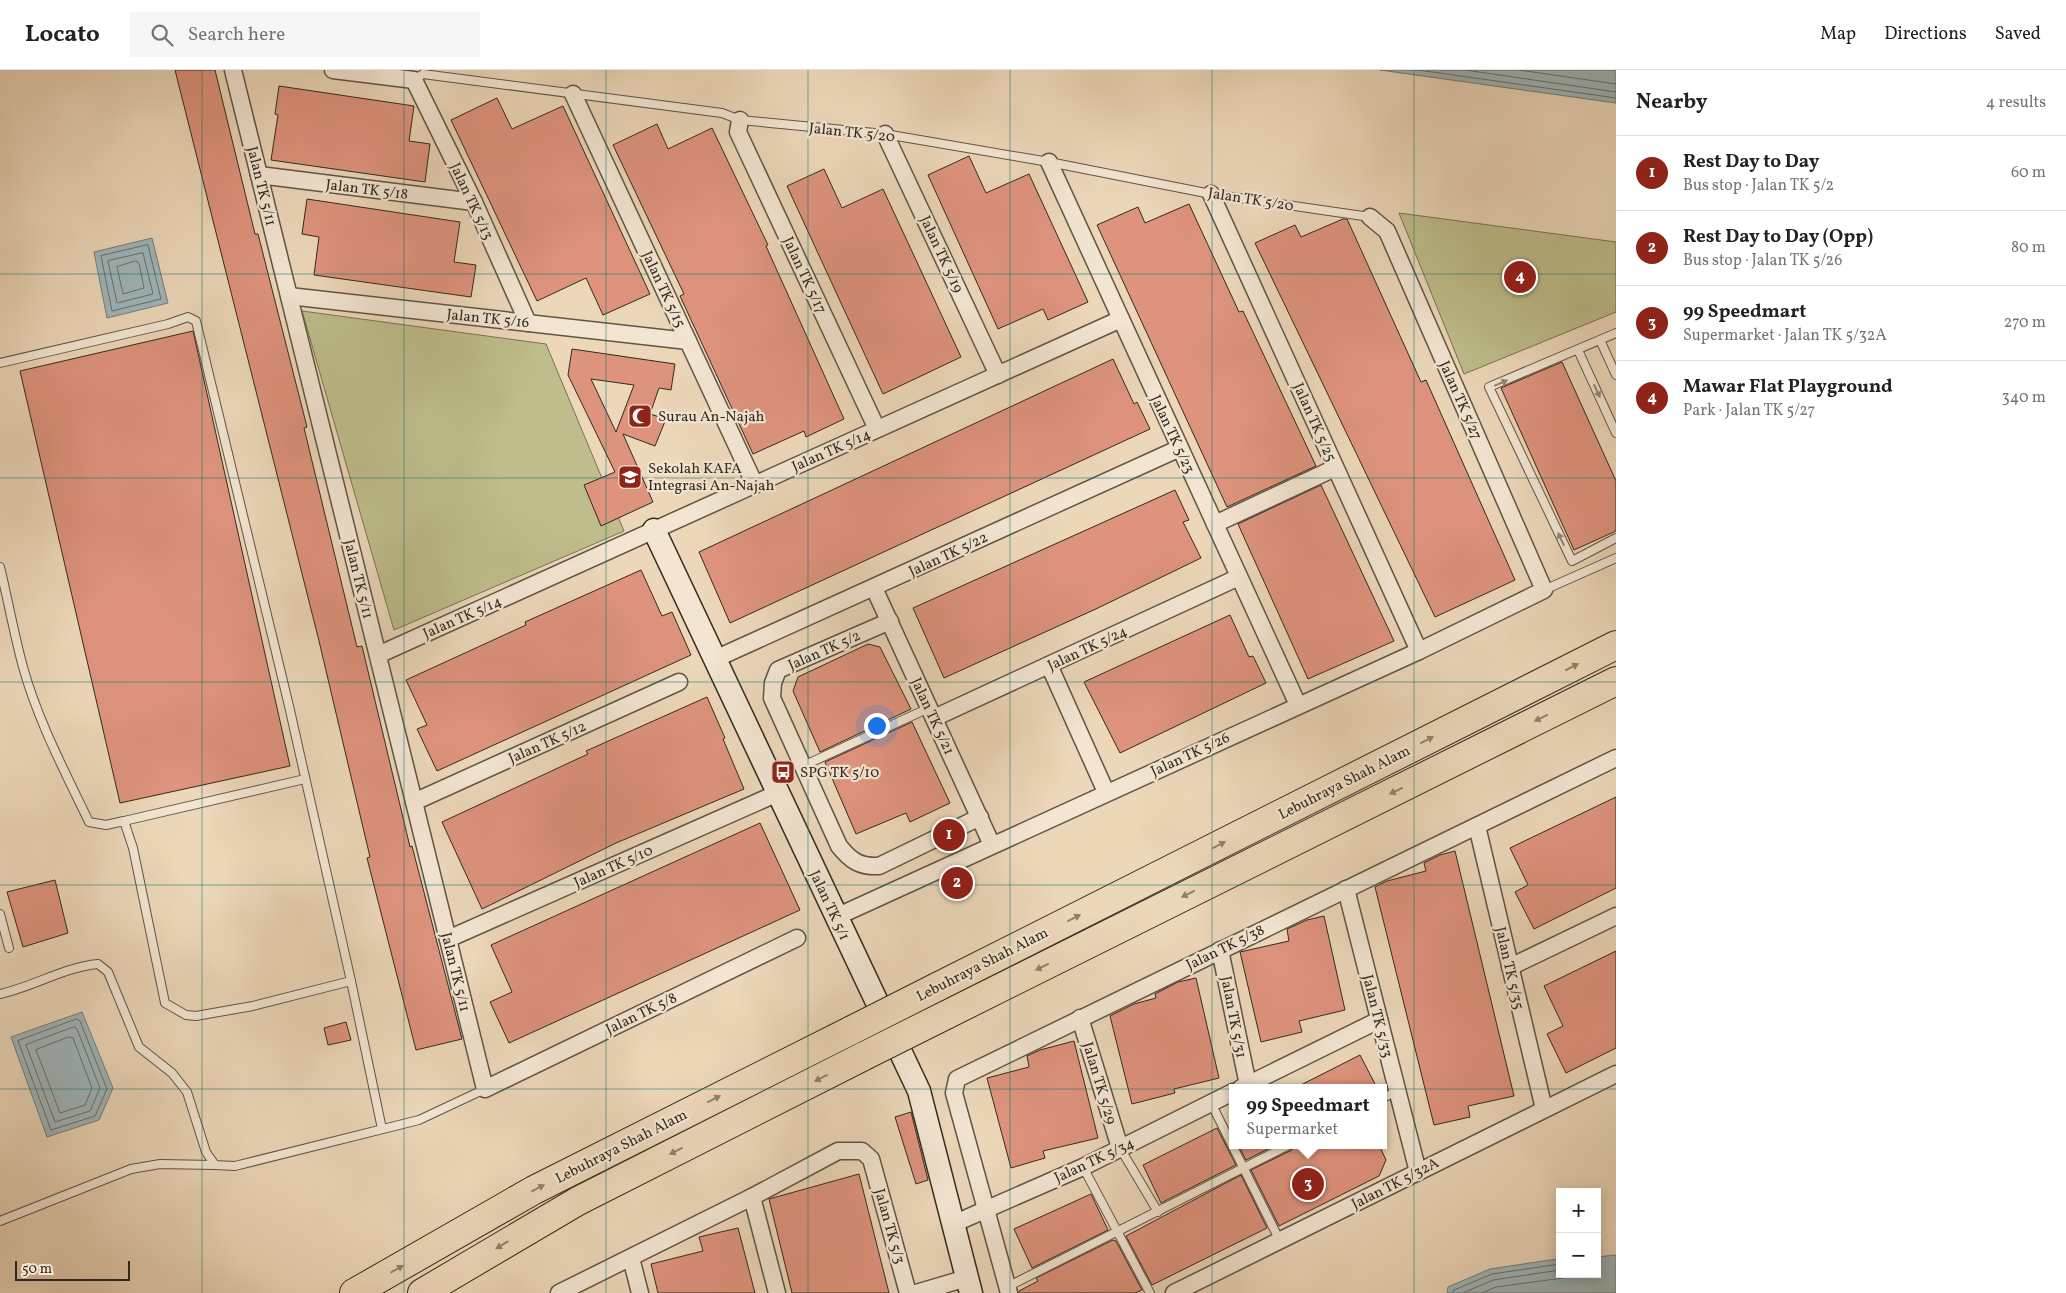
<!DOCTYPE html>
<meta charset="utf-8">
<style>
body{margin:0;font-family:Vollkorn,serif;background:#f6f6f6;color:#222}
.controls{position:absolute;right:15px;bottom:15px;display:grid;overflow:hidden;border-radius:0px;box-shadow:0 2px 12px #0003}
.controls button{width:45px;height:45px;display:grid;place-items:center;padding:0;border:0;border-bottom:1px solid #e0e0e0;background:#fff;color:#222;font:25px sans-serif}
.scale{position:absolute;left:15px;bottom:12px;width:115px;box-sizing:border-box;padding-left:5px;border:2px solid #32291e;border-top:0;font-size:14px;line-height:18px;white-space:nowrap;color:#32291e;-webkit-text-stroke:4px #f3e5d2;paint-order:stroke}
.you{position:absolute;left:876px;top:655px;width:18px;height:18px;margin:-12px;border:4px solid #fff;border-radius:50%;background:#1a73e8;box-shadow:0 0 0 8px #1a73e833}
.badge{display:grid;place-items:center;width:32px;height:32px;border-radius:50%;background:#8f2418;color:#fff;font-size:16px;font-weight:700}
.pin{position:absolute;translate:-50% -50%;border:2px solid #fff;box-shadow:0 1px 5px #0006}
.popup{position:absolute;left:1229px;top:1014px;width:158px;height:65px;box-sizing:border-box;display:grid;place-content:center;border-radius:0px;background:#fff;filter:drop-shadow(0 1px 4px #0005);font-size:16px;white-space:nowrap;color:#767676}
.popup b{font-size:19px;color:#222}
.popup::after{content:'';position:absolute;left:50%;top:100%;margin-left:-10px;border:10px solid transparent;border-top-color:#fff}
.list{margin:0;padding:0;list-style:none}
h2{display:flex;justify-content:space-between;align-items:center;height:65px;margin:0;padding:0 20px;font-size:21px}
h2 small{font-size:16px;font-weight:400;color:#767676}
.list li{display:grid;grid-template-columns:32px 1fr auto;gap:15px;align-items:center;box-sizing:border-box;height:75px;padding:0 20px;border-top:1px solid #e0e0e0}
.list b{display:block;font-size:19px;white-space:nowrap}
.list p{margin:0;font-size:16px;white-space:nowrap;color:#767676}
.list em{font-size:16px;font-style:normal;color:#767676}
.icon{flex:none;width:28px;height:28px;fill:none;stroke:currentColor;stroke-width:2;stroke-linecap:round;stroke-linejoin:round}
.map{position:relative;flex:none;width:1616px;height:1223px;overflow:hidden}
header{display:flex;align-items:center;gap:30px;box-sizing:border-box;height:70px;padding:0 25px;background:#fff;border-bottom:1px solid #e0e0e0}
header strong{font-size:24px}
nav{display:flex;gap:28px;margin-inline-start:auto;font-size:18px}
.search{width:350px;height:45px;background:#f6f6f6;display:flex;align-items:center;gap:12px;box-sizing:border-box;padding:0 18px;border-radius:0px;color:#767676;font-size:19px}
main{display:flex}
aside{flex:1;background:#fff}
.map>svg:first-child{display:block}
</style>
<header>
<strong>Locato</strong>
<div class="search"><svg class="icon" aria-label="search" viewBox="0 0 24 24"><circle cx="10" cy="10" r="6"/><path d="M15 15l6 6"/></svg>Search here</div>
<nav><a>Map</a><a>Directions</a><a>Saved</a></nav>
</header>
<main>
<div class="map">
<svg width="1616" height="1223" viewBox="0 0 1616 1223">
<rect width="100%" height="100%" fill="#ecd7b9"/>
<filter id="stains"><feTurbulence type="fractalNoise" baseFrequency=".004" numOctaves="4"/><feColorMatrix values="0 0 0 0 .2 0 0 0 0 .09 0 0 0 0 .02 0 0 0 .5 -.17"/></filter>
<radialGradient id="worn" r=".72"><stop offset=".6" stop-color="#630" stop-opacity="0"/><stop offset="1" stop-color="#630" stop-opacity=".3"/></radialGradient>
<g fill="#bebd8b" stroke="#787354">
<path d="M1399,143L1616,172V242L1464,304Z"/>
<path d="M302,241L546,274L624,461L394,560Z"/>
</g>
<g fill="#9fb6bb" stroke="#737e7c">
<path d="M1380,0H1616V33Z"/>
<path d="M152,168L168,233L107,248L94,182Z"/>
<path d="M82,942L113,1018L99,1050L47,1067L11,967Z"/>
<path d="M1616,1185V1223H1447L1448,1217L1490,1199L1550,1190L1560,1189V1204H1597V1187Z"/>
</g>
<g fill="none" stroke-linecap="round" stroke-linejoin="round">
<g stroke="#68706c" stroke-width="1">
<path d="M1418,0L1616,28"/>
<path d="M1465,0L1616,22"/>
<path d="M1519,0L1616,14"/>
<path d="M148,175L161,229L112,241L101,186Z"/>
<path d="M143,183L153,224L117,233L108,191Z"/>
<path d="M136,191L139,193L144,218L123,224L117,197Z"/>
<path d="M77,949L80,951L107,1019L95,1046L51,1060L18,971Z"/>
<path d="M74,957L77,959L100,1018L90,1041L55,1052L26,975Z"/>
<path d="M69,967L73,968L92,1018L85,1035L60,1043L36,980Z"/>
<path d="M1452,1223L1454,1220L1492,1204L1560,1194"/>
<path d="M1463,1223L1493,1210L1560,1200"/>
<path d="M1482,1223L1496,1217L1563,1208L1570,1204"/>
</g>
</g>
<g fill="#de937d" stroke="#32291e" fill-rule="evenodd">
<path d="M175,0H215L255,164H258L307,357L304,358L357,577L362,576L410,777L412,776L462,969L416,980L367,788L370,787L319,571Z"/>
<path d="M279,16L414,36L409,71L430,74L425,112L271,90L278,45L275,44Z"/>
<path d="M497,28L512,59L563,36L650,224L603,245L586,208L537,231L451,50Z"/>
<path d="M657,54L668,79L712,58L768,175L766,176L844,349L806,367L804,361L753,384L680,226L684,224L613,75Z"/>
<path d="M969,86L986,123L1029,104L1088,232L1048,250L1043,239L998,259L928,105Z"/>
<path d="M824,99L842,138L883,119L961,287L883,324L787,116Z"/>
<path d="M307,129L460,152L454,192L476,195L471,227L314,205L319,167L302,164Z"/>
<path d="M1189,134L1239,242L1243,241L1316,396L1227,437L1097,155L1138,137L1145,153Z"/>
<path d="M1343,149H1347L1421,312L1426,310L1515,510L1435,547L1255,173L1295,155L1301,167Z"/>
<path d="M193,261L290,696L120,733L20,301Z"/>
<path d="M572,279L675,294L671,320L659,318L650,344L666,349L655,376L623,364L653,432L601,456L584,415L615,402L568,305ZM591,309L634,315L616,362Z"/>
<path d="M1113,289L1134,334L1137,332L1150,359L730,553L699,482Z"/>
<path d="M1562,292L1616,411V461L1574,480L1501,318Z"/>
<path d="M1321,415L1394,571L1308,609L1238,454Z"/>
<path d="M1175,420L1189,450L1183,452L1201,488L1098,538L944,608L913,538Z"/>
<path d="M641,500L662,546L672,542L691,585L437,701L417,659L427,655L406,610L526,555L525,552Z"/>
<path d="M1230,545L1249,587L1253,586L1266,613L1120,683L1084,612Z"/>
<path d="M868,574L880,577L911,639L820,682L793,621L798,607Z"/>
<path d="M707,627L725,668L723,669L744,719L616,773L482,839L442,752L588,684L586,681Z"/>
<path d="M912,652L950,733L910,752L906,743L856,764L825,692Z"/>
<path d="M1616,727V818L1534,859L1515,822L1528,815L1510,778Z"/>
<path d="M760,753L800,840L509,973L490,932L512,922L491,875Z"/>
<path d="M1455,781L1514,1026L1468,1036L1470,1047L1434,1055L1375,817L1387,811L1426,801L1424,793L1440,785Z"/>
<path d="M55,810L68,863L23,877L7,822Z"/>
<path d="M1324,846L1345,940L1299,951L1302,962L1261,972L1240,882L1289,871L1287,859L1307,850Z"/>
<path d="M1616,881V978L1566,1003L1547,964L1563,956L1544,916Z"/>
<path d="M1196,908L1219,1008L1174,1019L1175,1023L1132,1034L1110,946L1134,934L1156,928L1155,924L1178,912Z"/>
<path d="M346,952L351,970L328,975L324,958Z"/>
<path d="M1074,971L1098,1068L1043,1081L1045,1088L1011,1098L987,1008L1029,997L1027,986L1040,980Z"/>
<path d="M1360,985L1377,1018H1295Z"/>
<path d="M911,1042L928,1110L916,1114L895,1047Z"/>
<path d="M1217,1058L1236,1095L1161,1133L1143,1095Z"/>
<path d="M1238,1075H1276L1246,1090Z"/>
<path d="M1295,1075H1379L1386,1090L1379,1106L1279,1156L1251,1100L1292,1080Z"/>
<path d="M859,1104L889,1223H792L769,1129Z"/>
<path d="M1241,1105L1267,1158L1152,1215L1126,1166Z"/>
<path d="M1091,1124L1108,1160L1032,1198L1014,1159Z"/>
<path d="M738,1158L755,1223H658L651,1194L703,1181L699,1167Z"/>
<path d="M1113,1170L1116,1171L1142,1220L1135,1223H1019V1221L1038,1211L1036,1208Z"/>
</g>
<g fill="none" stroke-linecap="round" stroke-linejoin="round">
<g stroke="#605445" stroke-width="10">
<g id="lane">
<path d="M414,10L423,4L722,43L740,50L885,64L1049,92L1211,124L1370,147"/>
<path d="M1616,263L1489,317L1572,491L1616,468"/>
<path d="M1600,270L1616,305"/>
<path d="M1578,280L1616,363"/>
<path d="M0,293L168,254L188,247L196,251L289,636L351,911L253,936L196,946L186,945L165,933L133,778L124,751L106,755L89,752C65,702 38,651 23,597C14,564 8,530 0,497"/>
<path d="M1544,520L1616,488"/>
<path d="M803,696L929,638"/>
<path d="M124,751L305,709"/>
<path d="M0,844L9,878"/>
<path d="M351,911L382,1059"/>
<path d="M0,924C33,917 64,897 98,894L108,902L139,977L172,1003L187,1022L206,1082L215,1095L235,1096L419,1050L485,1019"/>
<path d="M1383,1028L1397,1021"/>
<path d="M1211,1033L1280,1171"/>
<path d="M1120,1078L1158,1142"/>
<path d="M1083,1097L1150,1223"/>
<path d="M0,1151L131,1099L160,1094L215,1095"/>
<path d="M1007,1217L1289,1075"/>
</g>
</g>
<g stroke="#605445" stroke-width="19">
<g id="street">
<path d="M233,0L485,1019L797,868"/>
<path d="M333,0L414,10L474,132L528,253"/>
<path d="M573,24L755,415"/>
<path d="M740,50L738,62L877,359"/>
<path d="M885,64L998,305"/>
<path d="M1049,92L1298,635"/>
<path d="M259,105L474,132"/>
<path d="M1211,124L1419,581"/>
<path d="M289,226L688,271"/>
<path d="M1215,454L1335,398"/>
<path d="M874,518L992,775"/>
<path d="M890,551L778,600L773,613L772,628L839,776C851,791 860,797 879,796L980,747"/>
<path d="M378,585L1121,249"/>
<path d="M715,589L1180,378"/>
<path d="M1049,595L1106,722"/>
<path d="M934,648L1239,507"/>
<path d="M414,732L679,612"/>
<path d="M1477,756L1544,1039"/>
<path d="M1346,819L1418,1102"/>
<path d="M836,847L1419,581L1544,520L1387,161L1370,147"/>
<path d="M448,869L778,723"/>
<path d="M1220,880L1248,1015"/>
<path d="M1510,897L1616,846"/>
<path d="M1080,948L1120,1078"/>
<path d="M1241,1018L1379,950"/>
<path d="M752,1127L777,1223"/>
<path d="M953,1154L1083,1097L1233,1022"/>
<path d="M631,1188L640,1223"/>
<path d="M559,1223L752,1127L838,1081H862L871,1089L908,1223"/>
<path d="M916,1223L967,1208"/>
<path d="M1009,1223L954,1023L957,1009L1616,688"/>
<path d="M1174,1223L1616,1004"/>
</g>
</g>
<g stroke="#32291e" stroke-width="25">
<path id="secondary" d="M654,460L919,1021L971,1223"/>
</g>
<g stroke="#32291e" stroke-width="30">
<g id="highway">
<path d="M937,917L1616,575"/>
<path d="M946,945L1616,611"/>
<path d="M354,1223L534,1120L852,960"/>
<path d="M422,1223L578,1131L864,986"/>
</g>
</g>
<use href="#lane" stroke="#f3e5d2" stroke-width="8"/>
<use href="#street" stroke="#f3e5d2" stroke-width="16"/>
<use href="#secondary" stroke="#f3e5d2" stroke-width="22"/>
<use href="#highway" stroke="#ecd7b9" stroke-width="28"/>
<g stroke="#32291e" stroke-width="30" stroke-linecap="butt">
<g id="highway-bridge">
<path d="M852,960L937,917"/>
<path d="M864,986L946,945"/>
</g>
</g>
<use href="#highway-bridge" stroke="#ecd7b9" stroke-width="28"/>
</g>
<defs><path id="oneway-solid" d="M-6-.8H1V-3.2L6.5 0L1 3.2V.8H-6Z" transform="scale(1.25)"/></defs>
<g fill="#928778">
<use href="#oneway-solid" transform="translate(1501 313) rotate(-23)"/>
<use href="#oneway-solid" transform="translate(1597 321) rotate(65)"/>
<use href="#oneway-solid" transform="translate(1561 469) rotate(-115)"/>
</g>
<g fill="#8f806c">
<use href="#oneway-solid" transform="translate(1572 597) rotate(-27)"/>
<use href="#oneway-solid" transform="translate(1541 648) rotate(154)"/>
<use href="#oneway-solid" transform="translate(1427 670) rotate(-27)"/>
<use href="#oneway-solid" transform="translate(1396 721) rotate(154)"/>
<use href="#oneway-solid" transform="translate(1219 775) rotate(-27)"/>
<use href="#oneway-solid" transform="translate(1188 824) rotate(154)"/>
<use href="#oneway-solid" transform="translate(1074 848) rotate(-27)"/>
<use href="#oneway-solid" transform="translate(1042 897) rotate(154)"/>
<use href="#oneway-solid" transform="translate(821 1008) rotate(153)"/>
<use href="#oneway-solid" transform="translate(714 1029) rotate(-27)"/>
<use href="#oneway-solid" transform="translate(676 1081) rotate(153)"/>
<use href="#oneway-solid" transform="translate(538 1118) rotate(-28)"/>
<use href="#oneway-solid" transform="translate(502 1175) rotate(149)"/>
<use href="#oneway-solid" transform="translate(397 1199) rotate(-30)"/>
</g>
<path fill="none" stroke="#0f766e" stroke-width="1" stroke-opacity="0.55" d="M202,0V1223M404,0V1223M606,0V1223M808,0V1223M1010,0V1223M1212,0V1223M1414,0V1223M0,204H1616M0,408H1616M0,612H1616M0,815H1616M0,1019H1616"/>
<defs>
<g id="mosque-square" transform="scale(1.25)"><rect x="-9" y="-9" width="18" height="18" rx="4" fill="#8f2418" stroke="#f3e5d2"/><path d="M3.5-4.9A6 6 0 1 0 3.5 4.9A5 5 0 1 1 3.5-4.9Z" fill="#fff"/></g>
<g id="school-square" transform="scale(1.25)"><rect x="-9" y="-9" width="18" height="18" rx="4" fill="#8f2418" stroke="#f3e5d2"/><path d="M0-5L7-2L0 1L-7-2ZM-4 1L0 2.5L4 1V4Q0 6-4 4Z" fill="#fff"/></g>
<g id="bus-square" transform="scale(1.25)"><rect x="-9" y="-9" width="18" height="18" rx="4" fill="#8f2418" stroke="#f3e5d2"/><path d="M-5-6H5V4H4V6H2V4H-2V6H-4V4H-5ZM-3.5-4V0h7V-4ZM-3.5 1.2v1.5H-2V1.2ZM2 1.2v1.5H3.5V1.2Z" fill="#fff"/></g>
</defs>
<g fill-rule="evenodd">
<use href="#mosque-square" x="640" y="346"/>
<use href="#school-square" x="630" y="407"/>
<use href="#bus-square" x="783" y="702"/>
</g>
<g text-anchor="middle" stroke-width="4.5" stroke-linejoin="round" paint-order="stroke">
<g font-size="15" fill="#32291e" stroke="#f3e5d2">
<text transform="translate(852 62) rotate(6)" y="5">Jalan TK 5/20</text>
<text transform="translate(262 116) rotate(76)" y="5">Jalan TK 5/11</text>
<text transform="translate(367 119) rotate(7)" y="5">Jalan TK 5/18</text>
<text transform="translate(1251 129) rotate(9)" y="5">Jalan TK 5/20</text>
<text transform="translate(472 131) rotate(65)" y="5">Jalan TK 5/13</text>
<text transform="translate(942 184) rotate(65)" y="5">Jalan TK 5/19</text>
<text transform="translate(805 205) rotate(65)" y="5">Jalan TK 5/17</text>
<text transform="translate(664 219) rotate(65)" y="5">Jalan TK 5/15</text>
<text transform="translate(488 248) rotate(6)" y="5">Jalan TK 5/16</text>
<text transform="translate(1461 330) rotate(66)" y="5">Jalan TK 5/27</text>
<text transform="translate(1315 352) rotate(66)" y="5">Jalan TK 5/25</text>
<text transform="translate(1173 364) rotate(65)" y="5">Jalan TK 5/23</text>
<text transform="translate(831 380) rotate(-24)" y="5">Jalan TK 5/14</text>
<text transform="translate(948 484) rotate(-25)" y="5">Jalan TK 5/22</text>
<text transform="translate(359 509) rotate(76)" y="5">Jalan TK 5/11</text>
<text transform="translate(462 547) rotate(-24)" y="5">Jalan TK 5/14</text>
<text transform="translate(1087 578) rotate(-25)" y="5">Jalan TK 5/24</text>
<text transform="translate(824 580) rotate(-24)" y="5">Jalan TK 5/2</text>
<text transform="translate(933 646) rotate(65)" y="5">Jalan TK 5/21</text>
<text transform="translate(547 672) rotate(-24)" y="5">Jalan TK 5/12</text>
<text transform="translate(1190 684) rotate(-25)" y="5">Jalan TK 5/26</text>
<text transform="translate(1344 712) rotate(-27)" y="5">Lebuhraya Shah Alam</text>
<text transform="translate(613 796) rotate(-24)" y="5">Jalan TK 5/10</text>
<text transform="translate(830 835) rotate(65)" y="5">Jalan TK 5/1</text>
<text transform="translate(1225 877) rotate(-26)" y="5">Jalan TK 5/38</text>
<text transform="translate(982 894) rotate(-27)" y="5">Lebuhraya Shah Alam</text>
<text transform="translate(1510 898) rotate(77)" y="5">Jalan TK 5/35</text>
<text transform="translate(456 902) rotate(76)" y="5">Jalan TK 5/11</text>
<text transform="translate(641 943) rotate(-26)" y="5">Jalan TK 5/8</text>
<text transform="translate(1378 946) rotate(76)" y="5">Jalan TK 5/33</text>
<text transform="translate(1234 947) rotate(79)" y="5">Jalan TK 5/31</text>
<text transform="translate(1100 1013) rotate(73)" y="5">Jalan TK 5/29</text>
<text transform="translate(621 1076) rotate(-27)" y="5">Lebuhraya Shah Alam</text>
<text transform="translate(1094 1090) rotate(-25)" y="5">Jalan TK 5/34</text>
<text transform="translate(1395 1113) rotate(-27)" y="5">Jalan TK 5/32A</text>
<text transform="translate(890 1156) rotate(74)" y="5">Jalan TK 5/3</text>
</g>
<g font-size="15" fill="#32291e" stroke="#f3e5d2" text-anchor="start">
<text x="658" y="351">Surau An-Najah</text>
<text x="648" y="403">Sekolah KAFA<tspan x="648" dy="17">Integrasi An-Najah</tspan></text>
<text x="800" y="707">SPG TK 5/10</text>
</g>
</g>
<rect width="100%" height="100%" filter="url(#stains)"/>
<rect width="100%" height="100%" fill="url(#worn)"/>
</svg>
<div class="controls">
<button>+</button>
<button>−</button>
</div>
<div class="scale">50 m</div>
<div class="you"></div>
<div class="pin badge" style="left:949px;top:765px">1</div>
<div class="pin badge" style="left:957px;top:813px">2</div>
<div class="pin badge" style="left:1308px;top:1114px">3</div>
<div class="popup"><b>99 Speedmart</b>Supermarket</div>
<div class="pin badge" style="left:1520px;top:207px">4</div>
</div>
<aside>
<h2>Nearby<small>4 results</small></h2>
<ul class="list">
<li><span class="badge">1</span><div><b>Rest Day to Day</b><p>Bus stop · Jalan TK 5/2</p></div><em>60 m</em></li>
<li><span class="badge">2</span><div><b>Rest Day to Day (Opp)</b><p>Bus stop · Jalan TK 5/26</p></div><em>80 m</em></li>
<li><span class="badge">3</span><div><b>99 Speedmart</b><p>Supermarket · Jalan TK 5/32A</p></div><em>270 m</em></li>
<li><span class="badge">4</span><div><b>Mawar Flat Playground</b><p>Park · Jalan TK 5/27</p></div><em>340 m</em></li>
</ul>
</aside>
</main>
